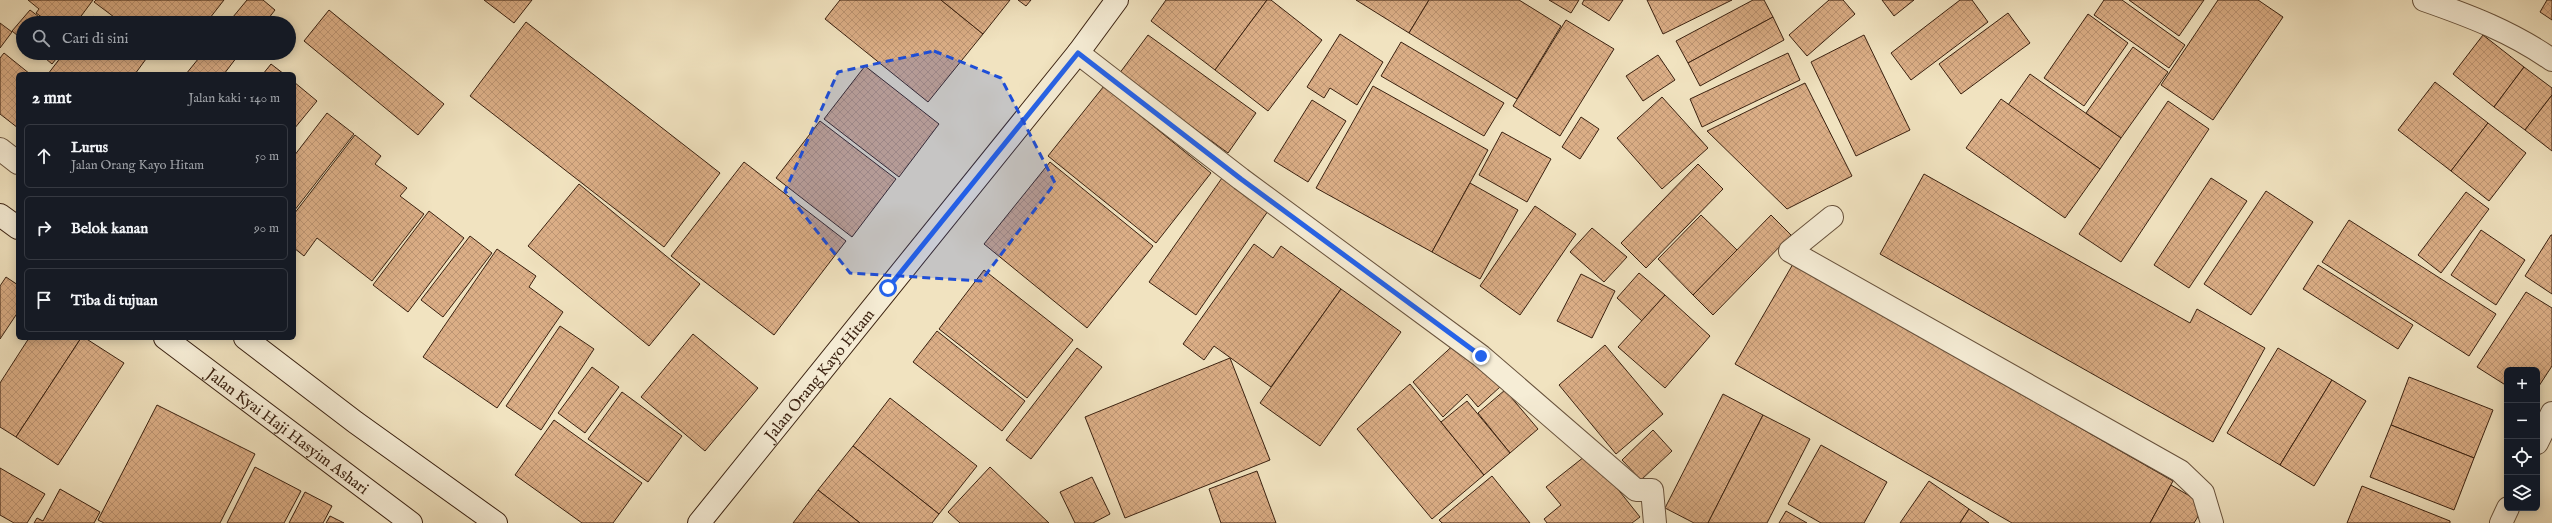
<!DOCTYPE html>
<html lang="id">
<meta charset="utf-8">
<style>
body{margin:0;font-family:"IM FELL English",serif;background:#20242c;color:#f1f3f6}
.controls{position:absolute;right:12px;bottom:12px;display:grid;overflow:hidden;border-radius:6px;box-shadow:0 2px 10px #0003}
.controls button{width:36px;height:36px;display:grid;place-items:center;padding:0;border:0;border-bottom:1px solid #363941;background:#171b24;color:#f1f3f6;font:20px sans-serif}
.stop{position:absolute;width:12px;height:12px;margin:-9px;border:3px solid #2563eb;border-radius:50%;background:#fff}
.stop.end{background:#2563eb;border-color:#fff;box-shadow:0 1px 4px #0008}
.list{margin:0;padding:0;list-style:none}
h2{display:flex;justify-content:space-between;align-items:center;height:52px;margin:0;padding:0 16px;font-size:17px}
h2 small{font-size:13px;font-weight:400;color:#9ea1a6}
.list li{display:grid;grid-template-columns:26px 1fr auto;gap:12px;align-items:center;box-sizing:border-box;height:64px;margin:0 8px 8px;padding:0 8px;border:1px solid #363941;border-radius:6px}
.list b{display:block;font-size:15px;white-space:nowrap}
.list p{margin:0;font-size:13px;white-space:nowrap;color:#9ea1a6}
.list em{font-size:13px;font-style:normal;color:#9ea1a6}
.icon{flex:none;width:22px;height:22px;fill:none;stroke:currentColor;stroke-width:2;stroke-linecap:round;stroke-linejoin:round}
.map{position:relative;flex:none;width:2552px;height:523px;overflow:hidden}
.search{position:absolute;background:#171b24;box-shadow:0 2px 10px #0003;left:16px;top:16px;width:280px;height:44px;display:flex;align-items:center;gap:10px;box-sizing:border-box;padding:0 14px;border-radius:22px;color:#9ea1a6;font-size:15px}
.panel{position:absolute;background:#171b24;box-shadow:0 2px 10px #0003;left:16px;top:72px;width:280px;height:268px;border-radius:6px}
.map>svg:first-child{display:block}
</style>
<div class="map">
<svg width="2552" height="523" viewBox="0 0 2552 523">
<defs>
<pattern id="building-cross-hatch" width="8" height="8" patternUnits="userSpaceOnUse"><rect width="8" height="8" fill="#dbae86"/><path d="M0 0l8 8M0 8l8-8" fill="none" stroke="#bd9573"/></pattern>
</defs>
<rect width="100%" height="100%" fill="#f1e3c0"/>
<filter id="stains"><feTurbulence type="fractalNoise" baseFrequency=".005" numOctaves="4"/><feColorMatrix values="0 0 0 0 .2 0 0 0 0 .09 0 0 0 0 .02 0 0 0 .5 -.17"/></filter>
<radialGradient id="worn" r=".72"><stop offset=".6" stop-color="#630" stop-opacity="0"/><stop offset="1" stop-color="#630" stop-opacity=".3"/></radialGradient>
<g fill="url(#building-cross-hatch)" stroke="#3a2110">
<path d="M28,0H93L76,23H50L36,13L39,9Z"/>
<path d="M96,0H224L206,23H181L175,19L172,23H122L94,2Z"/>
<path d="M247,0H263L275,10L265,23H228Z"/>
<path d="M484,0H532L514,23Z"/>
<path d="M840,0H941L983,34L928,102L825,19Z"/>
<path d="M941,0H1010L983,34Z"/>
<path d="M1018,0H1031L1026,6Z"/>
<path d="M1166,0H1267L1215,70L1151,21Z"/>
<path d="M1267,0H1271L1322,40L1268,111L1215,70Z"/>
<path d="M1356,0H1429L1409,33Z"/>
<path d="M1429,0H1519L1561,26L1517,99L1409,33Z"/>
<path d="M1549,0H1579L1571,13Z"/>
<path d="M1584,0H1623L1609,21L1582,4Z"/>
<path d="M1647,0H1732L1663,34Z"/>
<path d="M1753,0H1764L1773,17L1688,63L1676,41Z"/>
<path d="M1829,0H1843L1855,14L1807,56L1789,35Z"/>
<path d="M1882,0H1914L1894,16Z"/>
<path d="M1960,0H1972L1988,22L1911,80L1891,53Z"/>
<path d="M2104,0H2122L2185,45L2169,68L2094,15Z"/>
<path d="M2129,0H2204L2179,36Z"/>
<path d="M2218,0H2258L2283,17L2213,120L2161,85Z"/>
<path d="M2547,0H2552V20L2540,12Z"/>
<path d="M30,10L47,23H23V40L12,31Z"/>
<path d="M329,10L444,104L418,135L304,41Z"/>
<path d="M2008,13L2030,43L1961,94L1939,64Z"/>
<path d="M2088,14L2128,43L2084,106L2044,78Z"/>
<path d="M93,16L101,23H88Z"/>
<path d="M1773,17L1784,40L1700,86L1688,63Z"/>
<path d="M1566,20L1614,49L1560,136L1513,106Z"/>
<path d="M526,22L720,173L664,247L470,96Z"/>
<path d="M0,23L12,32L0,48Z"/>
<path d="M1340,34L1383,62L1357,105L1330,88L1324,98L1307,87Z"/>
<path d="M1148,35L1256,113L1228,153L1119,74Z"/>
<path d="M1864,35L1910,130L1856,156L1811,62Z"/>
<path d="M2483,35L2524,67L2494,107L2453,74Z"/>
<path d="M1401,42L1504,103L1484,136L1381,76Z"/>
<path d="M2133,47L2168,72L2121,138L2086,113Z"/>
<path d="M4,53L30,74H18V128L0,114V58Z"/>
<path d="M39,53H61L52,64Z"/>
<path d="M64,53H139L146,59L135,74H48Z"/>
<path d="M203,53H240L224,74H186Z"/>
<path d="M1788,53L1800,80L1702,127L1690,99Z"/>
<path d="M1658,55L1675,80L1643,101L1626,76Z"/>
<path d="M271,64L284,74H263Z"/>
<path d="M865,66L939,124L899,177L824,119Z"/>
<path d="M2524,67L2552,88V95L2525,130L2494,107Z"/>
<path d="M2030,74L2121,138L2100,169L2008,105Z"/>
<path d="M294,82L317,101L294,129Z"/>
<path d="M2435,82L2488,123L2451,171L2398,130Z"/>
<path d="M1805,83L1852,176L1787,209L1707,131Z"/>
<path d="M1104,86L1211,173L1156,243L1048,156Z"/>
<path d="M1373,86L1488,150L1432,252L1316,188Z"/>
<path d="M2552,95V151L2525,130Z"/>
<path d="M1662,97L1708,148L1662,189L1617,138Z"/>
<path d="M2001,99L2100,169L2065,218L1966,148Z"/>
<path d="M1312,100L1346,121L1308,182L1274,161Z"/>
<path d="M2168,101L2209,129L2121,262L2079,234Z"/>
<path d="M327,113L354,134L294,211V156Z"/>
<path d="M1581,117L1599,129L1580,159L1562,147Z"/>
<path d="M820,121L896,179L852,237L776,178Z"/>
<path d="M2488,123L2526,153L2489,201L2451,171Z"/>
<path d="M1502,132L1551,159L1527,202L1479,175Z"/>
<path d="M355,135L381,156L375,164L407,188L400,196L424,214L372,281L317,238L304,256L294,248V214Z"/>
<path d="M744,162L846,241L774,335L671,256Z"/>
<path d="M1050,162L1153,246L1087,328L984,244Z"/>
<path d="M1698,164L1723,189L1646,268L1621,243Z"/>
<path d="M1924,174L2190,323L2197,309L2265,348L2213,442L1880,254Z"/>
<path d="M1222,178L1268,211L1196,315L1149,282Z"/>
<path d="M2211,178L2247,201L2189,288L2154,265Z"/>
<path d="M1470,183L1518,210L1480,279L1432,252Z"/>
<path d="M579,184L700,284L649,346L528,246Z"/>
<path d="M2266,191L2313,222L2251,315L2204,284Z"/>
<path d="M2466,192L2489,209L2441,273L2418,255Z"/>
<path d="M1535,206L1576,234L1520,315L1480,286Z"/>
<path d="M429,211L464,238L408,312L373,285Z"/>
<path d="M1701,215L1737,250L1693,295L1658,259Z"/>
<path d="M1771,215L1791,235L1713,315L1693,295Z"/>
<path d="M2349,220L2496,314L2469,356L2322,262Z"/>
<path d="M1592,228L1627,257L1604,282L1570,252Z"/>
<path d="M2481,230L2525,260L2496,305L2451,275Z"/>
<path d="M2551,235H2552V294L2525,276Z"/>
<path d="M470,236L492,253L443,317L421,300Z"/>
<path d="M1254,244L1273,258L1281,246L1341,289L1271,387L1214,346L1204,360L1183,344Z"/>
<path d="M497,249L536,276L529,287L563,312L497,408L423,357Z"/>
<path d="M1793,264L2173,481L2150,523H2012L1735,364Z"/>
<path d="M2318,265L2413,325L2398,349L2303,289Z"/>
<path d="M984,270L1073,340L1027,398L939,329Z"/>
<path d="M1639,273L1665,295L1642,321L1617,298Z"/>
<path d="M1581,274L1615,291L1592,338L1557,321Z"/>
<path d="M6,277L18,285V312L0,339V286Z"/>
<path d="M1341,289L1401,332L1320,446L1260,403Z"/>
<path d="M2526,292L2552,308V366L2537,389V370H2507V386L2477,367Z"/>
<path d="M1665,295L1710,336L1665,388L1618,347Z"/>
<path d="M560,326L594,349L541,430L506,406Z"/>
<path d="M937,331L1025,401L1002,431L913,362Z"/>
<path d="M693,334L758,388L705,451L641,397Z"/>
<path d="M29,338H81L16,437L0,427V383Z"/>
<path d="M81,338H85L124,363L58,465L16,437Z"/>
<path d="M1458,341L1500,387L1478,407L1467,394L1443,417L1413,382Z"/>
<path d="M1605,345L1663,414L1616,454L1559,385Z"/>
<path d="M1077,348L1102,367L1031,459L1006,440Z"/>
<path d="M2278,348L2332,380L2280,465L2227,433Z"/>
<path d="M1230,358L1270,460L1125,518L1085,417Z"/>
<path d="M592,367L619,387L585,433L558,413Z"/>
<path d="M2409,377L2493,410L2474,458L2391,425Z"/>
<path d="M2332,380L2366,401L2314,486L2280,465Z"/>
<path d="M1410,384L1484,475L1432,519L1357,429Z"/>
<path d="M1505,390L1538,429L1510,453L1478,413Z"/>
<path d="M622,392L682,436L648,482L588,439Z"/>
<path d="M1723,394L1763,415L1708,523H1694L1665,508Z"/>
<path d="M890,398L977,466L939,514L853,446Z"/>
<path d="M1467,401L1510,453L1484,475L1441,422Z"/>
<path d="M157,405L255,454L220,523H104L98,520Z"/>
<path d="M1763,415L1810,439L1767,523H1708Z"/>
<path d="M554,420L642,483L613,523H582L515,475Z"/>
<path d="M2391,425L2474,458L2454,510L2370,477Z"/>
<path d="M1653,430L1672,451L1641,480L1622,460Z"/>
<path d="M1821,445L1887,482L1864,523H1821L1788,504Z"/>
<path d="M853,446L939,514L932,523H860L818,490Z"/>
<path d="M1589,453L1640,517L1632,523H1547L1544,519L1561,505L1546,487Z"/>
<path d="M255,467L301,491L284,523H227Z"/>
<path d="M990,467L1049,523H960L948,512Z"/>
<path d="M0,468L45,494L27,523H14L0,515Z"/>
<path d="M1257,471L1276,523H1221L1209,489Z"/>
<path d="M1492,476L1530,523H1442L1439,520Z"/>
<path d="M1092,477L1110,514L1093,523H1075L1060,492Z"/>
<path d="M1929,481L1969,509L1960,523H1900Z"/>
<path d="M2171,485L2205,505L2194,523H2150Z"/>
<path d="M2362,486L2450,521V523H2347Z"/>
<path d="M60,489L100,512L94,523H34L37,518L43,521Z"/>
<path d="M818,490L860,523H793Z"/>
<path d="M305,492L332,506L323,523H289Z"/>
<path d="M1969,509L1989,523H1960Z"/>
<path d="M1786,511L1807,523H1779Z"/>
<path d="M330,516L344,523H326Z"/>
</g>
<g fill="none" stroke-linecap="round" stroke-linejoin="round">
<g stroke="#68523c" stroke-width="24">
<g id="minor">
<path d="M2424,0C2470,16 2512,32 2552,60"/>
<path d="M1078,53L1241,179L1481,356L1636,490H1652L1655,523"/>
<path d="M1832,217L1790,251L2180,471L2203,493L2212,523"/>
<path d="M2537,443L2552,413"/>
<path d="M2501,523L2508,508"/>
</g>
</g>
<g stroke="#68523c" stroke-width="24">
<path id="tertiary" d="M0,149L18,163"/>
</g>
<g stroke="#3a2110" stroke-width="24">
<g id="secondary">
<path d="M0,215L18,228"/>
<path id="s1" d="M165,338L411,523"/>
<path d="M245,338L355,422L496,523"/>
<path id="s2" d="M699,523L1078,53L1117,0"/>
</g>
</g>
<use href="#minor" stroke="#f6edd6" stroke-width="22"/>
<use href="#tertiary" stroke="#f6edd6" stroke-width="22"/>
<use href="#secondary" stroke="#f6edd6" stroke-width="22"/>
</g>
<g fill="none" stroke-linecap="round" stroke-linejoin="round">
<path stroke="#2563eb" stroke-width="5" d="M888,288L1078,53L1241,179L1481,356"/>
</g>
<path fill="#1d4ed8" fill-opacity="0.2" stroke="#1d4ed8" stroke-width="3" stroke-dasharray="8 5" stroke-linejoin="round" d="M934,51L1001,78L1055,183L981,281L850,273L785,191L838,72Z"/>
<g text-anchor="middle" stroke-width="3" stroke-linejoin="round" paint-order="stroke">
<g font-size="16" fill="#3a2110" stroke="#f6edd6">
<text dy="6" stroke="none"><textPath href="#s2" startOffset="191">Jalan Orang Kayo Hitam</textPath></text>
<text dy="6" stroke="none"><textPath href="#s1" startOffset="154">Jalan Kyai Haji Hasyim Ashari</textPath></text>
</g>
</g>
<rect width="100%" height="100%" filter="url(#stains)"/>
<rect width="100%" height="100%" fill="url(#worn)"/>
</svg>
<div class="controls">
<button>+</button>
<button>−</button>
<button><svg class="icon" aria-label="locate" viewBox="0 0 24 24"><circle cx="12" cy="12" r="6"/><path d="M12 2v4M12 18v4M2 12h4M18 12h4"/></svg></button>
<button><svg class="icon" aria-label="layers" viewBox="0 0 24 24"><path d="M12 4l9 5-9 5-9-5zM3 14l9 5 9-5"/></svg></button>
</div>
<div class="stop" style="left:888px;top:288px"></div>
<div class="stop end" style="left:1481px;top:356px"></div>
<div class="search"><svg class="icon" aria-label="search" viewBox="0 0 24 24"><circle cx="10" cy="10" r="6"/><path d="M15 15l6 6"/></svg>Cari di sini</div>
<section class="panel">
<h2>2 mnt<small>Jalan kaki · 140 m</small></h2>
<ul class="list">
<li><svg class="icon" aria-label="ahead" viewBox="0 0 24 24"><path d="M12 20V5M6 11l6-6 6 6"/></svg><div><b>Lurus</b><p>Jalan Orang Kayo Hitam</p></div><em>50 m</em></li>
<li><svg class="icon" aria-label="right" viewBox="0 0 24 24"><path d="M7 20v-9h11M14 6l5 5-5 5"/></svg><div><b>Belok kanan</b></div><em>90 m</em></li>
<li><svg class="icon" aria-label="arrive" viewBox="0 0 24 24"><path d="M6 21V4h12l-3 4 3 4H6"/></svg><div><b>Tiba di tujuan</b></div></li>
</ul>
</section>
</div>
